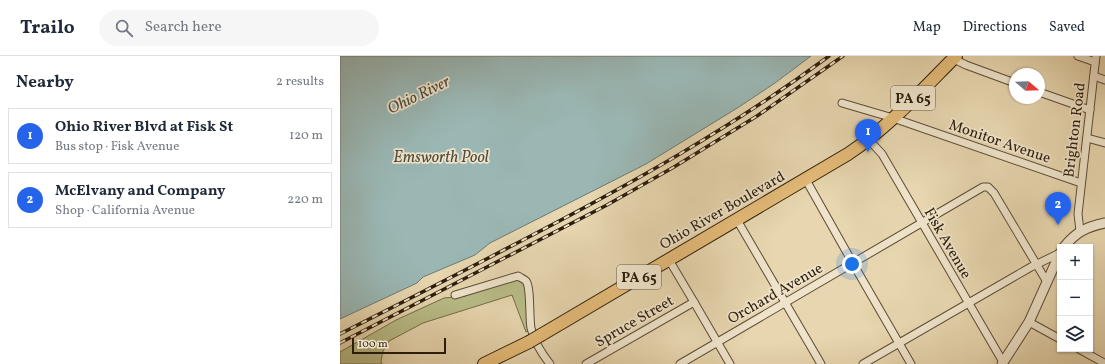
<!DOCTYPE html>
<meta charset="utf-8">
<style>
body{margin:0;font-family:Vollkorn,serif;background:#f6f6f7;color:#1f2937}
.controls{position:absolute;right:12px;bottom:12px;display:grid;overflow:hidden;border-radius:0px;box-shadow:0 1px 3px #0004}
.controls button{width:36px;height:36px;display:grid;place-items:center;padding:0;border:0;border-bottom:1px solid #e0e1e3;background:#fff;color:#1f2937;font:20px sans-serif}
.compass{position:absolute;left:669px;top:12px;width:36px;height:36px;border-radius:50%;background:#fff;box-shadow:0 1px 3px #0004;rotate:109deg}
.scale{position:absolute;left:12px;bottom:10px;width:94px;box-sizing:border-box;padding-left:4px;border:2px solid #2d1d0b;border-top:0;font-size:11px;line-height:14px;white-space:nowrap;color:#2d1d0b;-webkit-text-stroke:3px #efe4cb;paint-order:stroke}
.you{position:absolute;left:512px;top:208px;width:14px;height:14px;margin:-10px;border:3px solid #fff;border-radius:50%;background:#1a73e8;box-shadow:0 0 0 6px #1a73e833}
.badge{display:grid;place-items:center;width:26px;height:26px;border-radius:50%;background:#2563eb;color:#fff;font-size:13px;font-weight:700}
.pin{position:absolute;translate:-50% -33px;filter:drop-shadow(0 1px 2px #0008)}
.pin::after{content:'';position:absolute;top:21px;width:14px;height:12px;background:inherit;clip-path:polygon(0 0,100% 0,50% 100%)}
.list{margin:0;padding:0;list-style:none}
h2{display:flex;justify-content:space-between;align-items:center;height:52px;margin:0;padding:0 16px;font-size:17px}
h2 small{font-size:13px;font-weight:400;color:#747a83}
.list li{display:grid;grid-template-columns:26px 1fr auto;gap:12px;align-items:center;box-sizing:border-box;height:56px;margin:0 8px 8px;padding:0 8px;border:1px solid #e0e1e3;border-radius:0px}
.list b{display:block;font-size:15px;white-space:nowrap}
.list p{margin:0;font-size:13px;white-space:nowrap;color:#747a83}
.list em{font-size:13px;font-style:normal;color:#747a83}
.icon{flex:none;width:22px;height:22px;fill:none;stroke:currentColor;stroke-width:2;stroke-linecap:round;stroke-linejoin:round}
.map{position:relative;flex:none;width:765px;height:308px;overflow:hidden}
header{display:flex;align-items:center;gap:24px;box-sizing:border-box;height:56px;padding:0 20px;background:#fff;border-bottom:1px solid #e0e1e3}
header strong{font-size:19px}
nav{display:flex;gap:22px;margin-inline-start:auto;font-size:14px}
.search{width:280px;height:36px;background:#f6f6f7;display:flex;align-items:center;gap:10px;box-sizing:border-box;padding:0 14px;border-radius:22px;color:#747a83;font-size:15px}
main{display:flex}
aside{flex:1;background:#fff}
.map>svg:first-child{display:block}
</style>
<header>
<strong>Trailo</strong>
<div class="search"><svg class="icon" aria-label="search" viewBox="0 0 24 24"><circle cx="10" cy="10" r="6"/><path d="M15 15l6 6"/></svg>Search here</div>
<nav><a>Map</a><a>Directions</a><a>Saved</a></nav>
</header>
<main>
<aside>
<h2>Nearby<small>2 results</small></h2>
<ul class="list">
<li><span class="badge">1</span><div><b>Ohio River Blvd at Fisk St</b><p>Bus stop · Fisk Avenue</p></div><em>120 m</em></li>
<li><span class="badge">2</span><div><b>McElvany and Company</b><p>Shop · California Avenue</p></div><em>220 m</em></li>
</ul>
</aside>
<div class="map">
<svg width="765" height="308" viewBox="0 0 765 308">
<rect width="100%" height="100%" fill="#e7d6af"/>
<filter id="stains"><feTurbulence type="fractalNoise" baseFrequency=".005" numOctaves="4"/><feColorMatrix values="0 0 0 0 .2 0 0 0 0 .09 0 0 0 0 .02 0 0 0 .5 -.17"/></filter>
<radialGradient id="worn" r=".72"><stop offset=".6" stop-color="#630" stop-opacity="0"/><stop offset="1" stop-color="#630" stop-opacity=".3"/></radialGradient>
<path fill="#b9bd88" stroke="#736d4a" d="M171,222L185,224L191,273L186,276L172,239L83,267L49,285L43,295L41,305L42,308H0V296L56,264L104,242L126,240L129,235Z"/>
<path fill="#9ab7b4" stroke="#6e7970" d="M0,0H471L435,27L399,51L306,108L150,187L135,199L83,221L77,227L0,263Z"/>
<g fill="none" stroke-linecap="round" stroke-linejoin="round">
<g stroke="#5c4b34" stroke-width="9">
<g id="minor">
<path d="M738,0L755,6"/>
<path d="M614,3L626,9L675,27"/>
<path d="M754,20L765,24"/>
<path d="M699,36L750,54"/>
<path d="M502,47L553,62L741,127"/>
<path d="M747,82L765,87"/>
<path d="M529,84L542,98L663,306"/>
<path d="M466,124L515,211L571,308"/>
<path d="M397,164L481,308"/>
<path d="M740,175L738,158L756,0"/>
<path d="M329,204L354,246L390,308"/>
<path d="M115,239L178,220C181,222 184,223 186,225C191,231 189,262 191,272C194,285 202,298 210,308"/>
<path d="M689,266L720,283"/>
<path d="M739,293L764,307"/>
<path d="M246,308L354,246"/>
<path d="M340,308L643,131H648L654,137L707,226"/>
<path d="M523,308L691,211L720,197"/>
</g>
</g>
<g stroke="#5c4b34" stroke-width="11">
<g id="tertiary">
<path d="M724,191C736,176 746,171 765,167"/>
<path d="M662,308L689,266L720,197"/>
</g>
</g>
<g stroke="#2d1d0b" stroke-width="14">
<g id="trunk">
<path d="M201,279L508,98C549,71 582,34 616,0"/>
<path d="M144,308L189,286"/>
</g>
</g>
<use href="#minor" stroke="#efe4cb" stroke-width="7"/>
<use href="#tertiary" stroke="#efe4cb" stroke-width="9"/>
<use href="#trunk" stroke="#e4bb78" stroke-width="12"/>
<g stroke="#2d1d0b" stroke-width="3.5">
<g id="rail">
<path d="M0,278C61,247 122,216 183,184C289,129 393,71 489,0"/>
<path d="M0,287L267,149L334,111L417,60L503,0"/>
</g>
</g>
<use href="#rail" stroke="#efe4cb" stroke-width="2" stroke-dasharray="6" stroke-linecap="butt"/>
<g stroke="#2d1d0b" stroke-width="14" stroke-linecap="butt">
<path id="trunk-bridge" d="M189,286L201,279"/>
</g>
<use href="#trunk-bridge" stroke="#e4bb78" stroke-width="12"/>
</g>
<g text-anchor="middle" stroke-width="3.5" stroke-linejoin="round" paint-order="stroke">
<g fill="#efe4cb" stroke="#675945" stroke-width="1">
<rect x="551" y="30" width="44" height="24" rx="3"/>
<rect x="277" y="209" width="44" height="24" rx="3"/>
</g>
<g font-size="14" font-weight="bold" fill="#2d1d0b">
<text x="573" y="47">PA 65</text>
<text x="299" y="226">PA 65</text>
</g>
<g font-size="15" fill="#2d1d0b" stroke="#efe4cb">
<text transform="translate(734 74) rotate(-83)" y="5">Brighton Road</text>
<text transform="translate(660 85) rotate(19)" y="5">Monitor Avenue</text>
<text transform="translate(382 154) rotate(-30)" y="5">Ohio River Boulevard</text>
<text transform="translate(608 187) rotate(60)" y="5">Fisk Avenue</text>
<text transform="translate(435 237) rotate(-30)" y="5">Orchard Avenue</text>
<text transform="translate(294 265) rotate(-30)" y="5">Spruce Street</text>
</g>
<g font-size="16" font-style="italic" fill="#4e4b3e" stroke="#efe4cb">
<text transform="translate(78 38) rotate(-26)" y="6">Ohio River</text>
<text x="101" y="106">Emsworth Pool</text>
</g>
</g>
<rect width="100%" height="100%" filter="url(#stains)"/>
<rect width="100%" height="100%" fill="url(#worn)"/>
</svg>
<div class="controls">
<button>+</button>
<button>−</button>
<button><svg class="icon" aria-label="layers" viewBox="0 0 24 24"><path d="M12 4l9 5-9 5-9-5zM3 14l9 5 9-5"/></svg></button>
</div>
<svg class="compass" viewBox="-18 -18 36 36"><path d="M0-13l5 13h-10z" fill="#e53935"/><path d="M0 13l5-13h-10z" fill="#747a83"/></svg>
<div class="scale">100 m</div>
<div class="you"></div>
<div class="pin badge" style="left:528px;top:96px">1</div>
<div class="pin badge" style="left:718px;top:169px">2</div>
</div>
</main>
